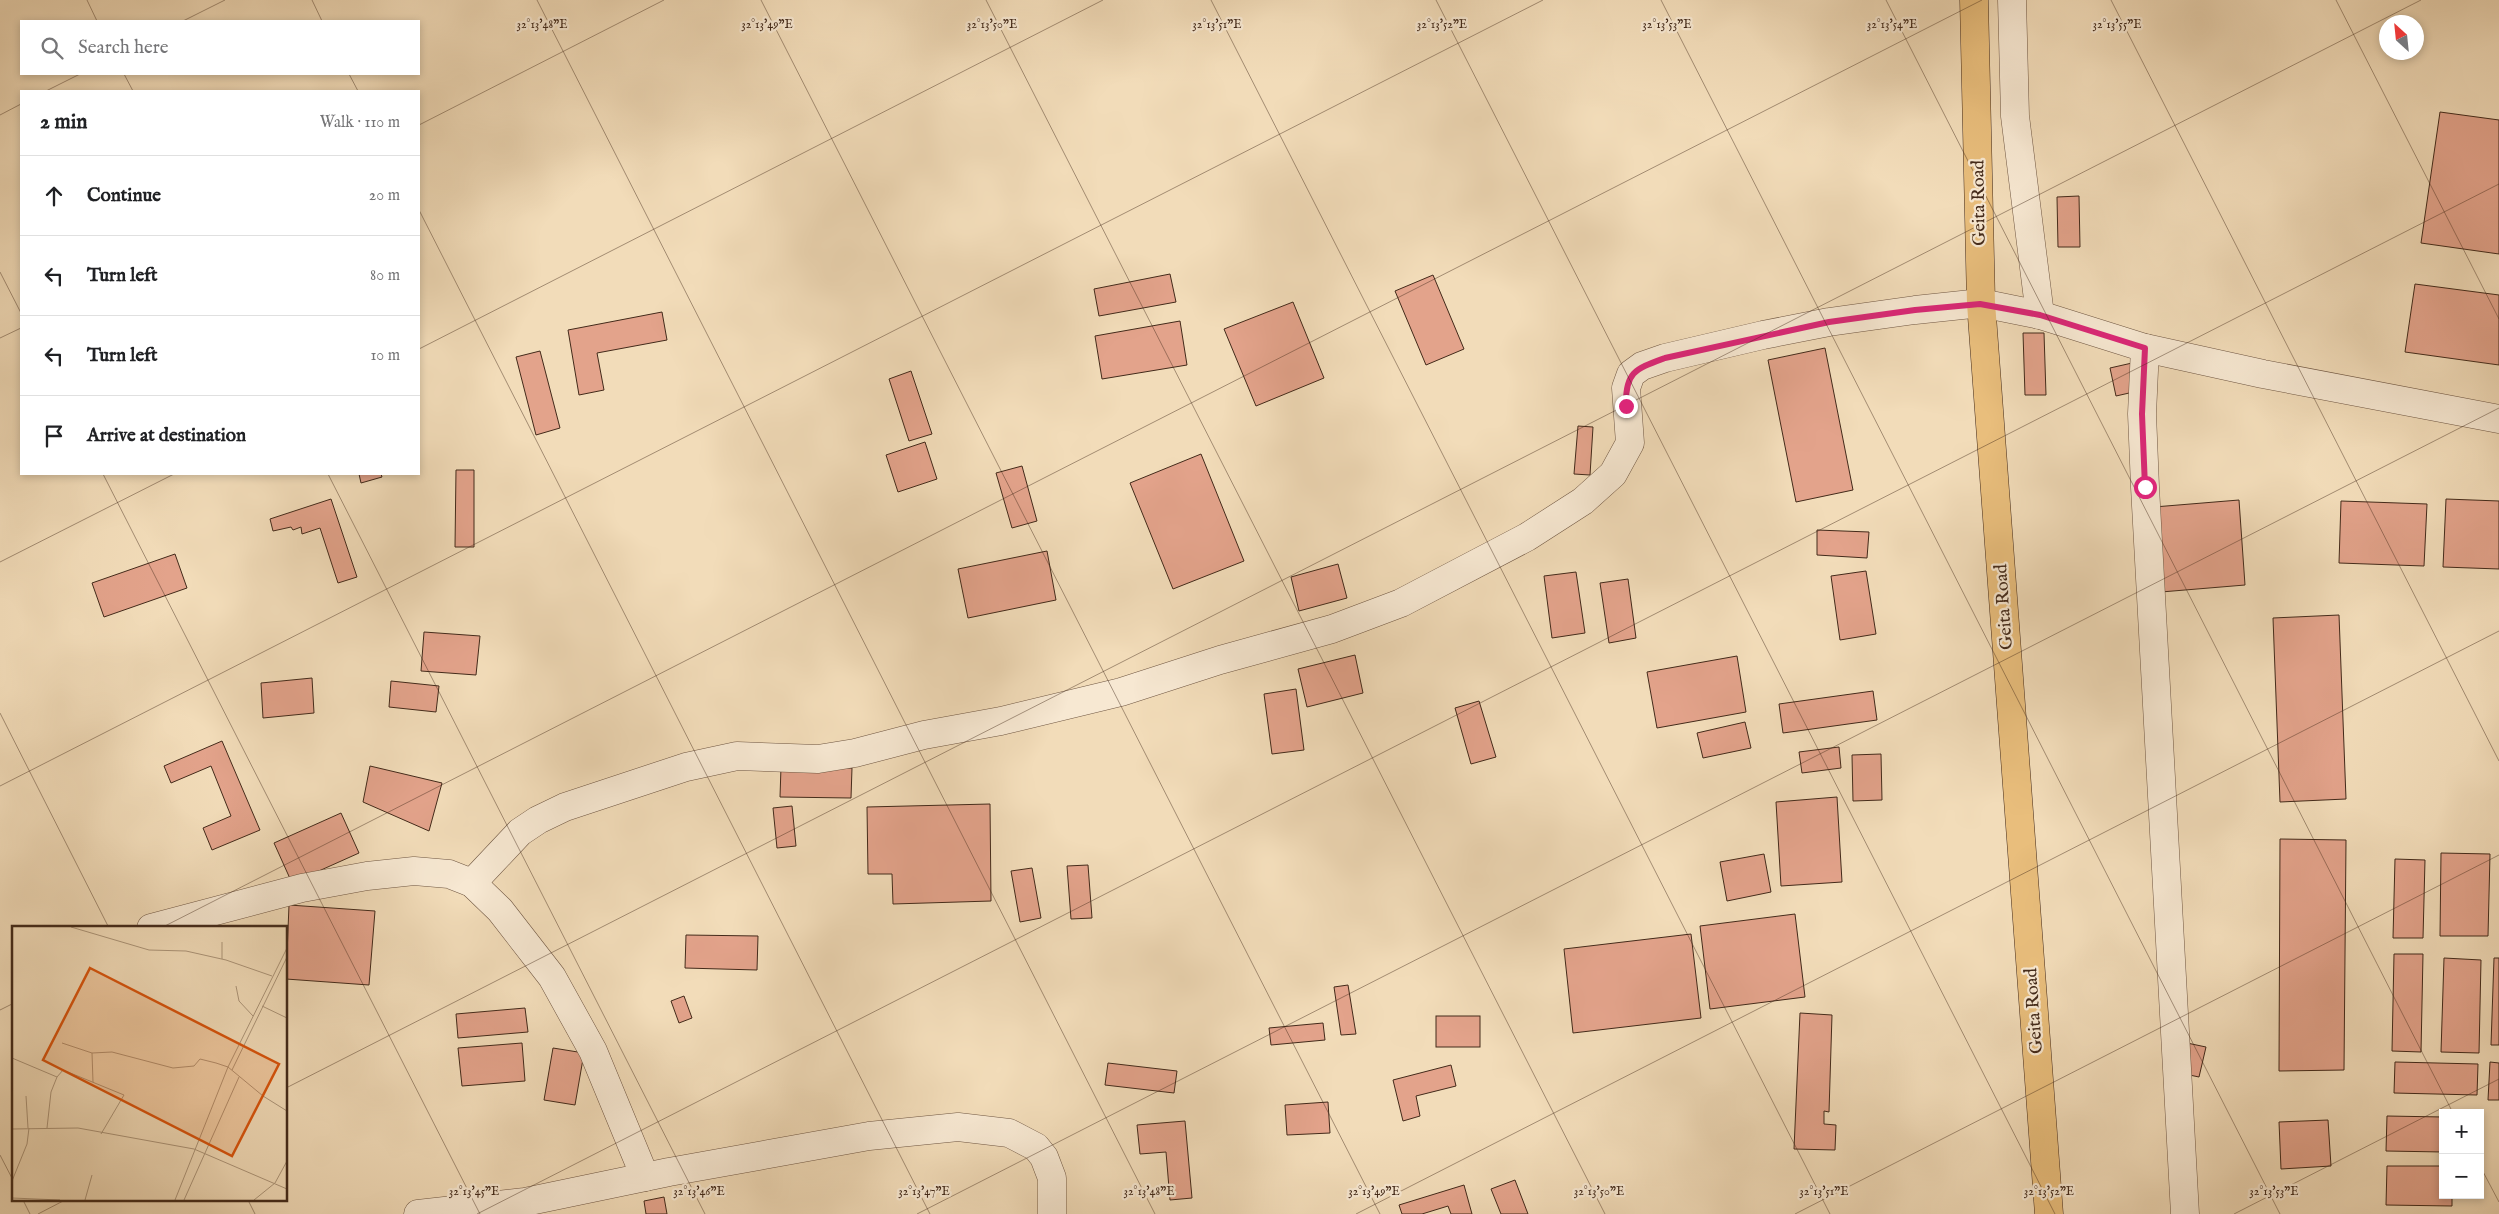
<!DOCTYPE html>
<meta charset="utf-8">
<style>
body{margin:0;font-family:"IM FELL English",serif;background:#f2f2f2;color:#202124}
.controls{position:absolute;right:15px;bottom:15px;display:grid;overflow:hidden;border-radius:0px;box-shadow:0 2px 8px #0003}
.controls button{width:45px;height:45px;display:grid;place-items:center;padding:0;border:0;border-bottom:1px solid #e0e0e0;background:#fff;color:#202124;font:25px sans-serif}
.compass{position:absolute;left:2379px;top:15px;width:45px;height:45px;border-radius:50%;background:#fff;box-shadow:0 2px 8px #0003;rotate:333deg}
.stop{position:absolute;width:15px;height:15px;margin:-11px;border:4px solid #db2777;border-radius:50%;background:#fff}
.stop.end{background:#db2777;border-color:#fff;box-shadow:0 1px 5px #0008}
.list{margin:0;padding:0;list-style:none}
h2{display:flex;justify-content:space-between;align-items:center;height:65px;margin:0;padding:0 20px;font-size:21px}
h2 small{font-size:16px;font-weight:400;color:#757577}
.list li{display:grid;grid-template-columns:32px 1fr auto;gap:15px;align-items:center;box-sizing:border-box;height:80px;padding:0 20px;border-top:1px solid #e0e0e0}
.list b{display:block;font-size:19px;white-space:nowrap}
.list em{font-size:16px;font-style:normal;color:#757577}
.icon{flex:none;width:28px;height:28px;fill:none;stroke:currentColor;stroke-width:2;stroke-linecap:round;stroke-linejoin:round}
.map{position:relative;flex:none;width:2499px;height:1214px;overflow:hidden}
.search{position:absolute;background:#fff;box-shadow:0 2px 8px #0003;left:20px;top:20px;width:400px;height:55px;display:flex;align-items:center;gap:12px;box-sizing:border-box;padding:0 18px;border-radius:0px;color:#757577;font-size:19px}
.panel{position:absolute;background:#fff;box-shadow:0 2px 8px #0003;left:20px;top:90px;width:400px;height:385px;border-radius:0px}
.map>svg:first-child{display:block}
</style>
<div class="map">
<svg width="2499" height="1214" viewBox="0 0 2499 1214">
<rect width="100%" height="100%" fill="#f2dcb9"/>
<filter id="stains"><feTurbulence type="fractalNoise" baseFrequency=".004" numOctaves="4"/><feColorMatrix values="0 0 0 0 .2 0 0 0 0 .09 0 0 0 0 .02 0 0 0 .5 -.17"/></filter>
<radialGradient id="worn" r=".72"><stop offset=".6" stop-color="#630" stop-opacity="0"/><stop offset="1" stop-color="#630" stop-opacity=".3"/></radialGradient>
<g fill="#e3a38b" stroke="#432a1a">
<path d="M2440,112L2499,120V254L2421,243Z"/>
<path d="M2079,196L2080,247H2058L2057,197Z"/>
<path d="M1170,274L1176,302L1099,316L1094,289Z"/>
<path d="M1433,275L1464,349L1426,365L1395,291Z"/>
<path d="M2415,284L2499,295V365L2405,352Z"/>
<path d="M1293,302L1324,378L1256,406L1224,329Z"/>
<path d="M662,312L667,340L597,353L604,390L579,395L568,330Z"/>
<path d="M1180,321L1187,365L1102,379L1095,336Z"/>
<path d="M2023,333H2044L2046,395H2025Z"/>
<path d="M1825,348L1853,490L1796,502L1768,360Z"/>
<path d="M540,351L560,428L536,435L516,357Z"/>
<path d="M2132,363L2138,391L2116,396L2110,368Z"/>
<path d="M911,371L932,434L909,441L889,379Z"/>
<path d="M1578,426L1593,427L1590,475L1574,474Z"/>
<path d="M925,442L937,479L898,492L886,455Z"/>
<path d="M1201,454L1244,561L1173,589L1130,483Z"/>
<path d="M1022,466L1037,521L1012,528L996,473Z"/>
<path d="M456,470H474V547H455Z"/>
<path d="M359,474H381L382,477L361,483Z"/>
<path d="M331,499L357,577L338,583L320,528L302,534L301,527L293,530L291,527L273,531L270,519Z"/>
<path d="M2446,499L2499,501V569L2443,567Z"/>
<path d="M2239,500L2245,585L2161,592L2154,507Z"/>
<path d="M2341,501L2427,504L2424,566L2339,563Z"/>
<path d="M1817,530L1869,532L1867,558L1817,555Z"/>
<path d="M1047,551L1056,600L968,618L958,569Z"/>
<path d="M175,554L187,588L104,617L92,583Z"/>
<path d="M1338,564L1347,598L1299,611L1291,577Z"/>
<path d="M1866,571L1876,634L1840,640L1831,576Z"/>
<path d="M1576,572L1585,633L1552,638L1544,576Z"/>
<path d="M1628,579L1636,638L1609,643L1600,583Z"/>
<path d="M2339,615L2346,799L2280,802L2273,618Z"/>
<path d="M424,632L480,636L476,675L421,671Z"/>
<path d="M1355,655L1363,693L1307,707L1298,669Z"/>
<path d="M1737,656L1746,712L1657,728L1647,672Z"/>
<path d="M312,678L314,713L263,718L261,683Z"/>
<path d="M391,681L439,686L436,712L389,707Z"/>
<path d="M1296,689L1304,750L1272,754L1264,694Z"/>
<path d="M1873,691L1877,720L1783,733L1779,704Z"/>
<path d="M1479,701L1496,757L1471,764L1455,708Z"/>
<path d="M1745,722L1751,748L1703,758L1697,733Z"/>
<path d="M222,741L260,830L212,850L203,828L231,816L211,766L171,783L164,766Z"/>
<path d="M1839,747L1841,768L1802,773L1799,752Z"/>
<path d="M1881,754L1882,800L1853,801L1852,755Z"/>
<path d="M370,766L442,783L429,831L363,802Z"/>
<path d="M781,767L852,768L851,798L780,797Z"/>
<path d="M1837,797L1842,882L1781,886L1776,802Z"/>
<path d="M990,804L991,901L893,904L892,874H868L867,807Z"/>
<path d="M792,806L796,846L777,848L773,808Z"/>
<path d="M341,813L359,853L292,883L274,843Z"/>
<path d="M2280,839L2346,840L2344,1070L2279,1071Z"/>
<path d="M2441,853L2490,854L2488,936H2440Z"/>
<path d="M1764,854L1771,892L1727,901L1720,862Z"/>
<path d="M2395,859L2425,860L2423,938H2393Z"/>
<path d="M1088,865L1092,918L1071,919L1067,866Z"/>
<path d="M1032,868L1041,918L1020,922L1011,871Z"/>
<path d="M289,905L375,911L369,985L286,979Z"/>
<path d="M1795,914L1805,997L1710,1009L1700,926Z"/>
<path d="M1691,934L1701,1018L1573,1033L1564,949Z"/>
<path d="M686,935L758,936L757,970L685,968Z"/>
<path d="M2394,954H2423L2421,1052L2392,1051Z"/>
<path d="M2444,958L2481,960L2479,1053L2441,1052Z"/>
<path d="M2494,958H2499V1045H2491Z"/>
<path d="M1348,985L1356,1034L1341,1035L1334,987Z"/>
<path d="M684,996L692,1018L679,1023L671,1001Z"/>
<path d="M525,1008L528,1032L458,1038L456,1014Z"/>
<path d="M1800,1013L1832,1015L1829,1112L1824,1111V1124L1836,1125L1835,1150L1794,1149Z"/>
<rect x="1436" y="1016" width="44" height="31"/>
<path d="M1323,1023L1325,1040L1271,1045L1269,1028Z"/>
<path d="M522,1043L525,1081L462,1086L458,1048Z"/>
<path d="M2187,1043L2206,1047L2199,1077L2180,1073Z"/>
<path d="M553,1048L584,1053L575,1105L544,1100Z"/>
<path d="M2395,1062L2478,1064L2477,1095L2394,1093Z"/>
<path d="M2490,1062L2499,1063V1100H2488Z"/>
<path d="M1108,1063L1177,1071L1174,1093L1105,1085Z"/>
<path d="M1451,1065L1456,1086L1416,1096L1420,1116L1403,1121L1393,1080Z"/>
<path d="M1328,1102L1330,1133L1287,1135L1285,1105Z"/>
<path d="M2387,1116L2443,1117V1152L2386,1151Z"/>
<rect x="2480" y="1118" width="3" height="34"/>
<path d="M2328,1120L2331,1166L2281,1169L2279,1122Z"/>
<path d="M1185,1121L1192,1198L1170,1200L1166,1152L1140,1154L1137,1125Z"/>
<path d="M2387,1166H2443V1195H2452V1206L2386,1205Z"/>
<path d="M1515,1180L1528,1214H1501L1491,1189Z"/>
<path d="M1464,1185L1472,1214H1451L1448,1206L1422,1214H1402L1399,1205Z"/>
<path d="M664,1197L667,1214H646L644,1201Z"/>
</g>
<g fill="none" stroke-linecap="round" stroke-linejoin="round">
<g stroke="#6f5642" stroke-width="29">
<g id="minor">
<path d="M2012,0L2015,116L2040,315"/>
<path d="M2145,348L2142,414L2145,487L2185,1214"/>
<path d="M472,883L520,832L538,820L565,807L686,767L737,756L818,759L855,753L924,735L1001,721L1121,692L1220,660L1332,629L1401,603L1527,537L1583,501L1613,474L1630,443L1626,388L1631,374L1642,366L1665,358L1763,335L1829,322L1915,310L1981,303L2040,315L2145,348L2263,374L2499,419"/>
<path d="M151,928L302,888L367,876L414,871L449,874L472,883L500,910L552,977L593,1051L645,1177"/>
<path d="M418,1214L525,1202L669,1172L869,1136L958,1127L1009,1133L1036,1147L1044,1157L1052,1178V1214"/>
</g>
</g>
<g stroke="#432a1a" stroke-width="29">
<path id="trunk" d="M1974,0L1981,303L2049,1214"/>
</g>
<use href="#minor" stroke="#f7e8d2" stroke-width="28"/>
<use href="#trunk" stroke="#e9be7c" stroke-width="28"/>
</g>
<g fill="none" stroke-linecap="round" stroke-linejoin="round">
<path stroke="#db2777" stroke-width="6" d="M1626,406C1625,372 1635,369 1665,358L1829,322L1915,310L1980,304L2040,315L2145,348L2142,414L2145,487"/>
</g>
<path fill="none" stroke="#432a1a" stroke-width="1" stroke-opacity="0.45" d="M87,0L97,21M312,0L322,21M537,0L1155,1214M761,0L1380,1214M986,0L1605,1214M1211,0L1830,1214M1436,0L2055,1214M1661,0L2280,1214M1886,0L2453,1113M2111,0L2499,761M2336,0L2499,319M183,21L225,0M124,74L133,91M349,74L358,91M46,91L80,74M0,115L21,104M419,125L664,0M419,210L930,1214M0,272L21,313M0,338L21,328M419,349L1103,0M103,474L480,1214M328,474L705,1214M0,562L174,474M0,713L109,928M0,786L1543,0M161,928L1982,0M0,1010L14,1003M286,1088L2421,0M0,1155L14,1182M2480,1166L2499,1202M23,1200L30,1214M248,1200L255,1214M38,1214L65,1200M477,1214L2499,184M917,1214L2499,408M1356,1214L2499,631M1795,1214L2499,855M2234,1214L2499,1079"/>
<g text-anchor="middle" stroke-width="4.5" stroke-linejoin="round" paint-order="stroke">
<g font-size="18" fill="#432a1a" stroke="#f7e8d2">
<text transform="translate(1978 203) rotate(-91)" y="6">Geita Road</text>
<text transform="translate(2003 607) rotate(-94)" y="6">Geita Road</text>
<text transform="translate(2033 1011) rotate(-94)" y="6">Geita Road</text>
</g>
</g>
<g transform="translate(12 926)">
<rect width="275" height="275" fill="#f2dcb9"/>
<path fill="none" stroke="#ac9579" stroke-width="1" d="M59,1L137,24L174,25L214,34L260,50M210,33V16M224,60L227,75L241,90M250,80L275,92M50,117L80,127L81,156M80,127L100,126L161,142L182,140L188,133L204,137L216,141L251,170L275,185M0,132L45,151M220,144L275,31M14,170L16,202M35,202L39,166L45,151L51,144L112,169L89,208M0,203L66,202L182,223L275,263M0,255L15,218L17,202M0,272L48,274M73,274L80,249M163,274L216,141L275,22M172,274L227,151M242,274L263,257L275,235"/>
<path fill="#d8540d" fill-opacity="0.15" stroke="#d8540d" stroke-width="2.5" d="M78,42L267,138L220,230L31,134Z"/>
<rect width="275" height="275" fill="none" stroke="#432a1a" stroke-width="2.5"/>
</g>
<g font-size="12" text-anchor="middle" fill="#432a1a" stroke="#f7e8d2" stroke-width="4.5" stroke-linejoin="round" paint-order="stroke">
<text x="542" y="28">32°13'48"E</text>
<text x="767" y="28">32°13'49"E</text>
<text x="992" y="28">32°13'50"E</text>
<text x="1217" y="28">32°13'51"E</text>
<text x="1442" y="28">32°13'52"E</text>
<text x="1667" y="28">32°13'53"E</text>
<text x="1892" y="28">32°13'54"E</text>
<text x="2117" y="28">32°13'55"E</text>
<text x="474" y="1195">32°13'45"E</text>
<text x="699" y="1195">32°13'46"E</text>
<text x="924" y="1195">32°13'47"E</text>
<text x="1149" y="1195">32°13'48"E</text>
<text x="1374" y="1195">32°13'49"E</text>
<text x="1599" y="1195">32°13'50"E</text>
<text x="1824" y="1195">32°13'51"E</text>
<text x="2049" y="1195">32°13'52"E</text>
<text x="2274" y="1195">32°13'53"E</text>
</g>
<rect width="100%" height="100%" filter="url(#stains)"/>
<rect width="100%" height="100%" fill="url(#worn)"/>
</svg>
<div class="controls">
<button>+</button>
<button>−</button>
</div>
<svg class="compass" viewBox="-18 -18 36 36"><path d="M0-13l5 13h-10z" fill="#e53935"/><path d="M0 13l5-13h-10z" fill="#757577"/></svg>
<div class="stop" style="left:2145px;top:487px"></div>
<div class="stop end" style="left:1626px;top:406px"></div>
<div class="search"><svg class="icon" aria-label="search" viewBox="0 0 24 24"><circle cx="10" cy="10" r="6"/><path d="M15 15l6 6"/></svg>Search here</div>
<section class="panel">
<h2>2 min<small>Walk · 110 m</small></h2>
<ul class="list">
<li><svg class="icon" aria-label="ahead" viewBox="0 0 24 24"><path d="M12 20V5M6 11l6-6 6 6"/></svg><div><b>Continue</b></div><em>20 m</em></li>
<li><svg class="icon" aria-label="left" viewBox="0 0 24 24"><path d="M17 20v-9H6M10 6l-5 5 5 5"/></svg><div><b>Turn left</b></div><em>80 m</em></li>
<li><svg class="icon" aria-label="left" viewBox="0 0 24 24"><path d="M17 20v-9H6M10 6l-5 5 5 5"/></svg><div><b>Turn left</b></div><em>10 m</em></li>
<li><svg class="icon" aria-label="arrive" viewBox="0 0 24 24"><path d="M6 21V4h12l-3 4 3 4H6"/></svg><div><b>Arrive at destination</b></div></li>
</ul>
</section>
</div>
